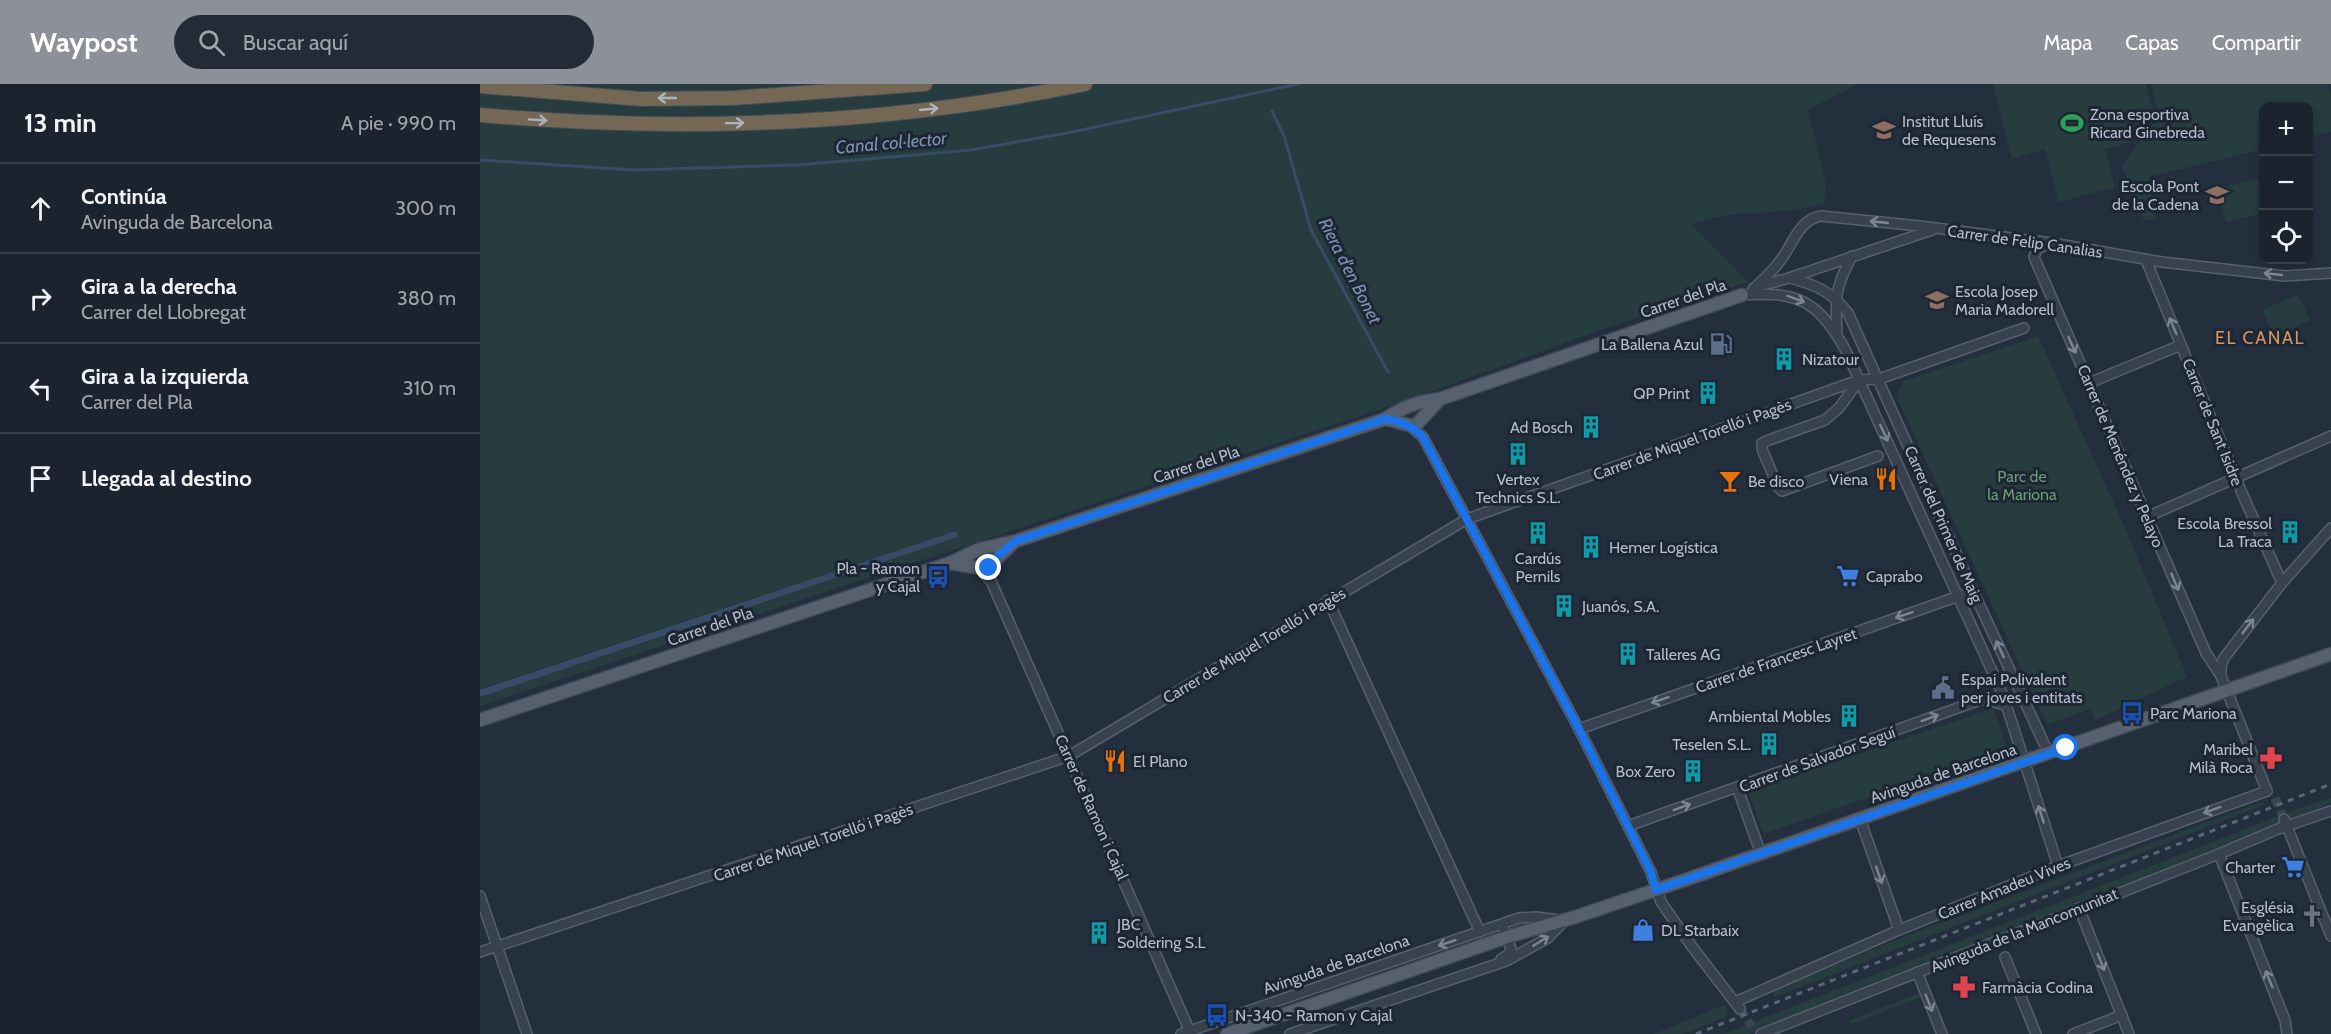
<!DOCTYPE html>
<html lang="es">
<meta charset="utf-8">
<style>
body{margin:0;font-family:Cabin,sans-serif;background:#242b36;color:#f1f3f6}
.controls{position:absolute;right:18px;top:18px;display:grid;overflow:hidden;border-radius:12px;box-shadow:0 3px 9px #0003}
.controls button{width:54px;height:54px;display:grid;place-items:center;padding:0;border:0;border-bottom:2px solid #39404a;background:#1b232e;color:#f1f3f6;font:30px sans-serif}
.stop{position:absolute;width:18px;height:18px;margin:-14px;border:4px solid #1a73e8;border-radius:50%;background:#fff}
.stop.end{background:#1a73e8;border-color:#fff;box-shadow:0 2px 6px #0008}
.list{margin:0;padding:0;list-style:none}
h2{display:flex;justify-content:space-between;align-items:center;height:78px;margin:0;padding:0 24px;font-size:26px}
h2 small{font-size:20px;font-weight:400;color:#a0a4aa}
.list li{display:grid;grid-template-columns:39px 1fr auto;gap:18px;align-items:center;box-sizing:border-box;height:90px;padding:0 24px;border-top:2px solid #39404a}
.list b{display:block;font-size:22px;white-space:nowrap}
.list p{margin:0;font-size:20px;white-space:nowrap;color:#a0a4aa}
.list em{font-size:20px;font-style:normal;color:#a0a4aa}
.icon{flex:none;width:33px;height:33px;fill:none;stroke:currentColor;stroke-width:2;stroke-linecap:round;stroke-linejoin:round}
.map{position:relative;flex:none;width:1851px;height:950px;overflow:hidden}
header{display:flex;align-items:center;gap:36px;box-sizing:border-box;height:84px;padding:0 30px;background:#8c9099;color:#fff}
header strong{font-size:28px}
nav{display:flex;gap:33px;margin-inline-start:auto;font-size:21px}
.search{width:420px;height:54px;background:#242b36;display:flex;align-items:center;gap:15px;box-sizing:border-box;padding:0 21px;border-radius:33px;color:#a0a4aa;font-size:22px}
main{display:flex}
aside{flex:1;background:#1b232e}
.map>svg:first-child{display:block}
</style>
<header>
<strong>Waypost</strong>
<div class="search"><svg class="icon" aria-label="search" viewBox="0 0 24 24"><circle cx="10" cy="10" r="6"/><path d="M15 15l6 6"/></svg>Buscar aquí</div>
<nav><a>Mapa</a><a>Capas</a><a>Compartir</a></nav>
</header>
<main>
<aside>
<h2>13 min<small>A pie · 990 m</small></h2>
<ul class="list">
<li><svg class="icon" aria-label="ahead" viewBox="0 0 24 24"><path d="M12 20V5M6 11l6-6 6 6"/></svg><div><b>Continúa</b><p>Avinguda de Barcelona</p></div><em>300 m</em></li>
<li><svg class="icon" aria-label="right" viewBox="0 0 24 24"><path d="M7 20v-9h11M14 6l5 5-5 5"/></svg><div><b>Gira a la derecha</b><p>Carrer del Llobregat</p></div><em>380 m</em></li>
<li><svg class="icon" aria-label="left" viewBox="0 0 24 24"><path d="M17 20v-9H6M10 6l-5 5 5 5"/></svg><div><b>Gira a la izquierda</b><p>Carrer del Pla</p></div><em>310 m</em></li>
<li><svg class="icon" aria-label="arrive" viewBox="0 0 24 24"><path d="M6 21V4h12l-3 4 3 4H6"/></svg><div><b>Llegada al destino</b></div></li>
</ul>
</aside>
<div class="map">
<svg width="1851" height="950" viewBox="0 0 1851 950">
<rect width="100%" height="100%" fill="#242f3e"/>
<g fill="#263c3f">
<path d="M0,0H1378L1328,26L1346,101L1344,120L1304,127L1246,131L1211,140L1268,198L1132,242L931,315L0,622Z"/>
<path d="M1513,0H1666L1675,35L1647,43L1650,59L1625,65L1635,103L1579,118L1565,65L1532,75Z"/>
<path d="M1671,0H1848L1851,13V48L1829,53L1828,22H1784L1783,65L1669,93L1676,134L1664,137L1642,82L1672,40L1680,36Z"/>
<path d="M1783,93V129L1746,138L1737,105Z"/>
<path d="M1818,210L1830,236L1794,252L1782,226Z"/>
<path d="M1558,252L1646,446L1707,593L1615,636L1610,625L1567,641L1417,313L1423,297Z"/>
<path d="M1513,624L1527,664L1284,750L1268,708Z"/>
<path d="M1851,714V719L1825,730L1269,950H1243L1811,727Z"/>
<path d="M1780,718L1786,720L1295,913L1292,907L1426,852Z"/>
<path d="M1439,909L1441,913L1370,941L1368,937Z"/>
<path d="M1246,920L1248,932L1202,950H1174Z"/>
</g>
<path fill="#394c67" d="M476,447L478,453L0,613V606Z"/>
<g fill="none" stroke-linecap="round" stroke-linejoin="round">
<g stroke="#394c67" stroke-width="3">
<path d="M792,27L804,52L831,146L908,288"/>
<path d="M0,76L154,86L318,81L491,66L587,49L818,0"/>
</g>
<g stroke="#3a4453" stroke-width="9" stroke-dasharray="9 4.5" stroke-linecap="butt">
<path d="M1795,714L1804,735"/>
<path d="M1260,925L1272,943"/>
</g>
<g stroke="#565f6c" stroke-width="12">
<g id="minor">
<path d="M1568,160L1557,165L1554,173L1726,569L1741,592"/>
<path d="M1666,176L1762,409L1802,499"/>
<path d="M1309,194C1335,200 1352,208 1368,229L1493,507L1569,670"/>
<path d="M1280,202L1309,194L1452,146"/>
<path d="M1273,205C1282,197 1292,188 1300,177C1312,162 1319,135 1341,132L1440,142L1572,159L1682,178L1805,192L1851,189"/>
<path d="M1262,211C1318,207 1337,216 1365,265L1523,611L1578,782"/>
<path d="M1357,250C1355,214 1355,203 1372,172"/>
<path d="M1378,298L1359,324L1345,336L1289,356L1282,359V365L1298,403L1302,407L1398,372"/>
<path d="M1609,299L1701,261"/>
<path d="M930,342L943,353L1099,645L1171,788L1181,818L1213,864L1260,925"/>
<path d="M1667,433L1851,352"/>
<path d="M499,485L511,497L711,950"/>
<path d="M848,516L1000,848"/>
<path d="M1099,645L1482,511"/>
<path d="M1257,703L1281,770"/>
<path d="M1787,707L1741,592V582L1744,574L1802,499L1851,444"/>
<path d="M1380,735L1419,846"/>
<path d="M1804,735L1851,852"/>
<path d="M1148,742L1500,616H1508L1527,622"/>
<path d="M1739,770L1805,936L1807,950"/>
<path d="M0,812L47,950"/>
<path d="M1599,824L1649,950"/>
<path d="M0,868L589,672L987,435L1379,296L1399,295L1544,244"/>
<path d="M1525,873L1556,950"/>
<path d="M1021,875L1028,871L1031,865L1022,840"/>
<path d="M1437,888L1462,950"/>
<path d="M1255,918L1419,846L1578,782L1787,707"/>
<path d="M701,950L1039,834L1056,833L1079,836"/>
<path d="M810,950L1026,877L1068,854L1084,837"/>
<path d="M1281,950L1739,770L1798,745L1851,727"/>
<path d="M1593,950L1642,931"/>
</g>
</g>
<g stroke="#414a57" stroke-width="15">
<g id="major">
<path d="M905,335C915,336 929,343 936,341L960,315"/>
<path d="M470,479L506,485L534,458"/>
<path d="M0,636L470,479L500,465L536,457L905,335C923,323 938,317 960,315L1262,211"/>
<path d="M747,950L1027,853L1095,833L1205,796L1851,570"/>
</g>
</g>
<g stroke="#434c59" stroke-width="16">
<g id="highway">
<path d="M0,2L161,15L254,14L445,0"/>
<path d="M0,31C202,49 406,41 605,0"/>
</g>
</g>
<use href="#minor" stroke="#38414e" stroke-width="9"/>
<use href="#major" stroke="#56606e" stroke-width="12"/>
<use href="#highway" stroke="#746855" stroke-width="14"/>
<path stroke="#5a6575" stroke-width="3" stroke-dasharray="6 6" stroke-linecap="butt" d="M1216,950L1851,700"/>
</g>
<defs><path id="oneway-shaft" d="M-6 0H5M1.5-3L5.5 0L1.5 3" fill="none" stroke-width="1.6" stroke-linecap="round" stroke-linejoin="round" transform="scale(1.5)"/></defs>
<g stroke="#aeb4bd">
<use href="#oneway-shaft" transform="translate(187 14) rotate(180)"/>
<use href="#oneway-shaft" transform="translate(449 25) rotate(-6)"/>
<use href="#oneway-shaft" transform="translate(58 36) rotate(4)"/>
<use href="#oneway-shaft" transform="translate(255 39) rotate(-1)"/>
</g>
<g stroke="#7c8592">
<use href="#oneway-shaft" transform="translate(1399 138) rotate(-174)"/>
<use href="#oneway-shaft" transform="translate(1793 190) rotate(-174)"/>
<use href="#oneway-shaft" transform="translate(1316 215) rotate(21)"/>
<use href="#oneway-shaft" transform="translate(1693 242) rotate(-113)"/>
<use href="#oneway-shaft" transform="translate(1592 261) rotate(66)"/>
<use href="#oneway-shaft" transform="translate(1404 349) rotate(65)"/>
<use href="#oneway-shaft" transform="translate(1695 498) rotate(67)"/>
<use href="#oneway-shaft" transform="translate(1424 531) rotate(161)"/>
<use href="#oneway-shaft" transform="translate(1768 542) rotate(-53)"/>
<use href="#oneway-shaft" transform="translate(1520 565) rotate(-115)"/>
<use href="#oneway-shaft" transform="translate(1180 616) rotate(161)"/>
<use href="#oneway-shaft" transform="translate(1450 634) rotate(-20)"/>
<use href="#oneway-shaft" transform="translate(1202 723) rotate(-20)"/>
<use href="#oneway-shaft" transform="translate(1732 726) rotate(160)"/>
<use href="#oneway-shaft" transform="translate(1561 730) rotate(-108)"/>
<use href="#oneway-shaft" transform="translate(1399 791) rotate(71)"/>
<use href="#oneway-shaft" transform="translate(1061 857) rotate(-32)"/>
<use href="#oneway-shaft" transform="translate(967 859) rotate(161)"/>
<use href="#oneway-shaft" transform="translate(1621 878) rotate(68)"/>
<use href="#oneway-shaft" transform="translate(1789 895) rotate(-112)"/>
<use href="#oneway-shaft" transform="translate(1449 919) rotate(68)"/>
</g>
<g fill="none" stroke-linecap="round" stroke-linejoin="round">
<path stroke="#1a73e8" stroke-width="8" d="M509,484L513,476L536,457L905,335C922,337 931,342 943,353L1099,645L1171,788L1176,806L1586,664"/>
</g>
<defs>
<g id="stadium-bare" transform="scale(1.8)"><path d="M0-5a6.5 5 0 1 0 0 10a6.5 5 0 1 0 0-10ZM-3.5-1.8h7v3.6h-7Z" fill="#2e9e5b" stroke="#1d2633" stroke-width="2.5" paint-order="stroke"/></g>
<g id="school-bare" transform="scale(1.8)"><path d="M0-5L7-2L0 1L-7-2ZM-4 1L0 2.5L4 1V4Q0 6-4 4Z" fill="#8d6e63" stroke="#1d2633" stroke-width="2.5" paint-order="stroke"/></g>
<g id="fuel-bare" transform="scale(1.8)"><path d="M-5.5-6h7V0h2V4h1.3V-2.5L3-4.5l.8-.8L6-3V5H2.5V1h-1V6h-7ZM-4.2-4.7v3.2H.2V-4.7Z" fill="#5c6f8a" stroke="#1d2633" stroke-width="2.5" paint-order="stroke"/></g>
<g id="building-bare" transform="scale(1.8)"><path d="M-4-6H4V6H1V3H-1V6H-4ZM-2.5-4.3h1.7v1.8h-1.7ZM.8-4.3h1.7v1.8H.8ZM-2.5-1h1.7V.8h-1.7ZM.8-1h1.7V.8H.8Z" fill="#0f9aa8" stroke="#1d2633" stroke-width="2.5" paint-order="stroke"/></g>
<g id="restaurant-bare" transform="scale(1.8)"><path d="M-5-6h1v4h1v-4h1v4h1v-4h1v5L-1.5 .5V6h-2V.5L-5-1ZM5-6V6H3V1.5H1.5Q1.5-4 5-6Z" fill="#e8710a" stroke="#1d2633" stroke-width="2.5" paint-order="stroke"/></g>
<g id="bar-bare" transform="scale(1.8)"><path d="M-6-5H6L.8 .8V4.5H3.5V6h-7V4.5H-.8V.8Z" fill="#e8710a" stroke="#1d2633" stroke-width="2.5" paint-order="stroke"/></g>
<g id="supermarket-bare" transform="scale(1.8)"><path d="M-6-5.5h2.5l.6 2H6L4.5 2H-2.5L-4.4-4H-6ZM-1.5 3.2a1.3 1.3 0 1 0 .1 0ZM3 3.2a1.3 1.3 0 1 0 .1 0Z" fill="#3f7fe0" stroke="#1d2633" stroke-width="2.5" paint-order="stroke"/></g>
<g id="bus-bare" transform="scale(1.8)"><path d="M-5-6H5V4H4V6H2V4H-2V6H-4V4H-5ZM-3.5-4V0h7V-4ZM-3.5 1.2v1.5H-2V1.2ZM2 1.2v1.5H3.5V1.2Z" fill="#1a4fb4" stroke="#1d2633" stroke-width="2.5" paint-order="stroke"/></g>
<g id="civic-bare" transform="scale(1.8)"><path d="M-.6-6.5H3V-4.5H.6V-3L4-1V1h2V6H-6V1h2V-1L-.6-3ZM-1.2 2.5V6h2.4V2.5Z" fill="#5c6f8a" stroke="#1d2633" stroke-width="2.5" paint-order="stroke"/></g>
<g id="pharmacy-bare" transform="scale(1.8)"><path d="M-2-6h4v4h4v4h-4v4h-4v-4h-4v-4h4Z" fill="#e0444e" stroke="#1d2633" stroke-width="2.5" paint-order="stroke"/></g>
<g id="church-bare" transform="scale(1.8)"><path d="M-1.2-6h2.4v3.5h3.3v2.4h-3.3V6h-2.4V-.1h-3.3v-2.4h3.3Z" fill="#6b7280" stroke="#1d2633" stroke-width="2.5" paint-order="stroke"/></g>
<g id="shop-bare" transform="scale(1.8)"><path d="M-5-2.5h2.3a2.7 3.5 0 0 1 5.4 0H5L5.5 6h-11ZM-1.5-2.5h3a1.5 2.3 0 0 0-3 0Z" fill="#3f7fe0" stroke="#1d2633" stroke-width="2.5" paint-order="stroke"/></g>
</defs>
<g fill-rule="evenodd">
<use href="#stadium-bare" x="1592" y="39"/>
<use href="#school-bare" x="1404" y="46"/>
<use href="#school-bare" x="1737" y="111"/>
<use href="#school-bare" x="1457" y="216"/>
<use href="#fuel-bare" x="1241" y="260"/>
<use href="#building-bare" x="1304" y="275"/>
<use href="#building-bare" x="1228" y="309"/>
<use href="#building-bare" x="1111" y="343"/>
<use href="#building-bare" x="1038" y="370"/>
<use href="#restaurant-bare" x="1406" y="395"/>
<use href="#bar-bare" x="1250" y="397"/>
<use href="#building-bare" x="1810" y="448"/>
<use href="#building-bare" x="1058" y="449"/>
<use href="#building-bare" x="1111" y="463"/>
<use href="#supermarket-bare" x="1368" y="492"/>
<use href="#bus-bare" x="458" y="493"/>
<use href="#building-bare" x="1084" y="522"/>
<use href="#building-bare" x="1148" y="570"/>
<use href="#civic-bare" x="1463" y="604"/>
<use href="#bus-bare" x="1652" y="629"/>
<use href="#building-bare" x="1369" y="632"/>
<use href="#building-bare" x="1289" y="660"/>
<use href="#pharmacy-bare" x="1791" y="674"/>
<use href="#restaurant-bare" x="635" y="677"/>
<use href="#building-bare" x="1213" y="687"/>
<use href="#supermarket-bare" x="1813" y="783"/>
<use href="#church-bare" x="1832" y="832"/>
<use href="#shop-bare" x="1163" y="846"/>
<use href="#building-bare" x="619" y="849"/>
<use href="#pharmacy-bare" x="1484" y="903"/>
<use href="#bus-bare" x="737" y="931"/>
</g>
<g text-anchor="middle" stroke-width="6" stroke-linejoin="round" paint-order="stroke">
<g font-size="16" fill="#b4bcc9" stroke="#1d2633" text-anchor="start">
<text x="1610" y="36">Zona esportiva<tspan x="1610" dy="18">Ricard Ginebreda</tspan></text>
<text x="1422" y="43">Institut Lluís<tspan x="1422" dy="18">de Requesens</tspan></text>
<text x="1719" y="108" text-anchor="end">Escola Pont<tspan x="1719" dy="18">de la Cadena</tspan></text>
<text x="1475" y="213">Escola Josep<tspan x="1475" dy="18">Maria Madorell</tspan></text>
<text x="1223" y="266" text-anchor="end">La Ballena Azul</text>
<text x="1322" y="281">Nizatour</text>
<text x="1210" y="315" text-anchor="end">QP Print</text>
<text x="1093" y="349" text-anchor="end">Ad Bosch</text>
<text x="1038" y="401" text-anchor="middle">Vertex<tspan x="1038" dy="18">Technics S.L.</tspan></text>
<text x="1388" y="401" text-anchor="end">Viena</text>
<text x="1268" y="403">Be disco</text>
<text x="1792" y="445" text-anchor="end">Escola Bressol<tspan x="1792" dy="18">La Traca</tspan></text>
<text x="1129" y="469">Hemer Logística</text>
<text x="1058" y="480" text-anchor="middle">Cardús<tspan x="1058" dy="18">Pernils</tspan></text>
<text x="440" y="490" text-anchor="end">Pla - Ramon<tspan x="440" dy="18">y Cajal</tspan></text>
<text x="1386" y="498">Caprabo</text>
<text x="1102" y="528">Juanós, S.A.</text>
<text x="1166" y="576">Talleres AG</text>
<text x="1481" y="601">Espai Polivalent<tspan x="1481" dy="18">per joves i entitats</tspan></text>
<text x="1670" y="635">Parc Mariona</text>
<text x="1351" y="638" text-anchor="end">Ambiental Mobles</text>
<text x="1271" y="666" text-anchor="end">Teselen S.L.</text>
<text x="1773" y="671" text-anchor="end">Maribel<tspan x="1773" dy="18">Milà Roca</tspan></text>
<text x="653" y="683">El Plano</text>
<text x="1195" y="693" text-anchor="end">Box Zero</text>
<text x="1795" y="789" text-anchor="end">Charter</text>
<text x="1814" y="829" text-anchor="end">Església<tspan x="1814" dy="18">Evangèlica</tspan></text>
<text x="637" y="846">JBC<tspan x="637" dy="18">Soldering S.L</tspan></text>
<text x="1181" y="852">DL Starbaix</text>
<text x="1502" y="909">Farmàcia Codina</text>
<text x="755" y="937">N-340 - Ramon y Cajal</text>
</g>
<g font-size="16" fill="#b4bcc9" stroke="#1d2633">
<text transform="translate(1545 157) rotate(8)" y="6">Carrer de Felip Canalias</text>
<text transform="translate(1203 214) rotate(-19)" y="6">Carrer del Pla</text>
<text transform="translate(1733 338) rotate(68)" y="6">Carrer de Sant Isidre</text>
<text transform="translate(1212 355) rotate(-20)" y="6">Carrer de Miquel Torelló i Pagès</text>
<text transform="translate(1641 372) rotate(67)" y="6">Carrer de Menéndez y Pelayo</text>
<text transform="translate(716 380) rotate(-18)" y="6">Carrer del Pla</text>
<text transform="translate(1464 440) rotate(66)" y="6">Carrer del Primer de Maig</text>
<text transform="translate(230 542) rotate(-19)" y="6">Carrer del Pla</text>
<text transform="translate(774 561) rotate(-31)" y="6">Carrer de Miquel Torelló i Pagès</text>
<text transform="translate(1296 576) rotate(-19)" y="6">Carrer de Francesc Layret</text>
<text transform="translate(1337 675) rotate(-20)" y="6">Carrer de Salvador Seguí</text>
<text transform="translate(1463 689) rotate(-19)" y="6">Avinguda de Barcelona</text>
<text transform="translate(612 723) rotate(66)" y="6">Carrer de Ramon i Cajal</text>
<text transform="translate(333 758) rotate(-19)" y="6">Carrer de Miquel Torelló i Pagès</text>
<text transform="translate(1524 804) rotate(-22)" y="6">Carrer Amadeu Vives</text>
<text transform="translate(1544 846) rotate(-22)" y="6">Avinguda de la Mancomunitat</text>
<text transform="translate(856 880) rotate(-19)" y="6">Avinguda de Barcelona</text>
</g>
<g font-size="16" fill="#6b9a76" stroke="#1d2633">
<text x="1542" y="398">Parc de<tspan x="1542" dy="18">la Mariona</tspan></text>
</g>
<g font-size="18" font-style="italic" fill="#7c92b1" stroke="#1d2633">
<text transform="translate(411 59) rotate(-5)" y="6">Canal col·lector</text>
<text transform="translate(870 187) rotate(63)" y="6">Riera d'en Bonet</text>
</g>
<g font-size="18" letter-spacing="1.5" fill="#d59563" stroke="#1d2633">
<text x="1780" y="260">EL CANAL</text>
</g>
</g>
</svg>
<div class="controls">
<button>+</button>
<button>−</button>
<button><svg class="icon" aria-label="locate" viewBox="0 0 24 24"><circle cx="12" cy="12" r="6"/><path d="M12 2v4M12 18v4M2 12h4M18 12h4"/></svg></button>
</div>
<div class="stop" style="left:1586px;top:664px"></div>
<div class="stop end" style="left:509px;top:484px"></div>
</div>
</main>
